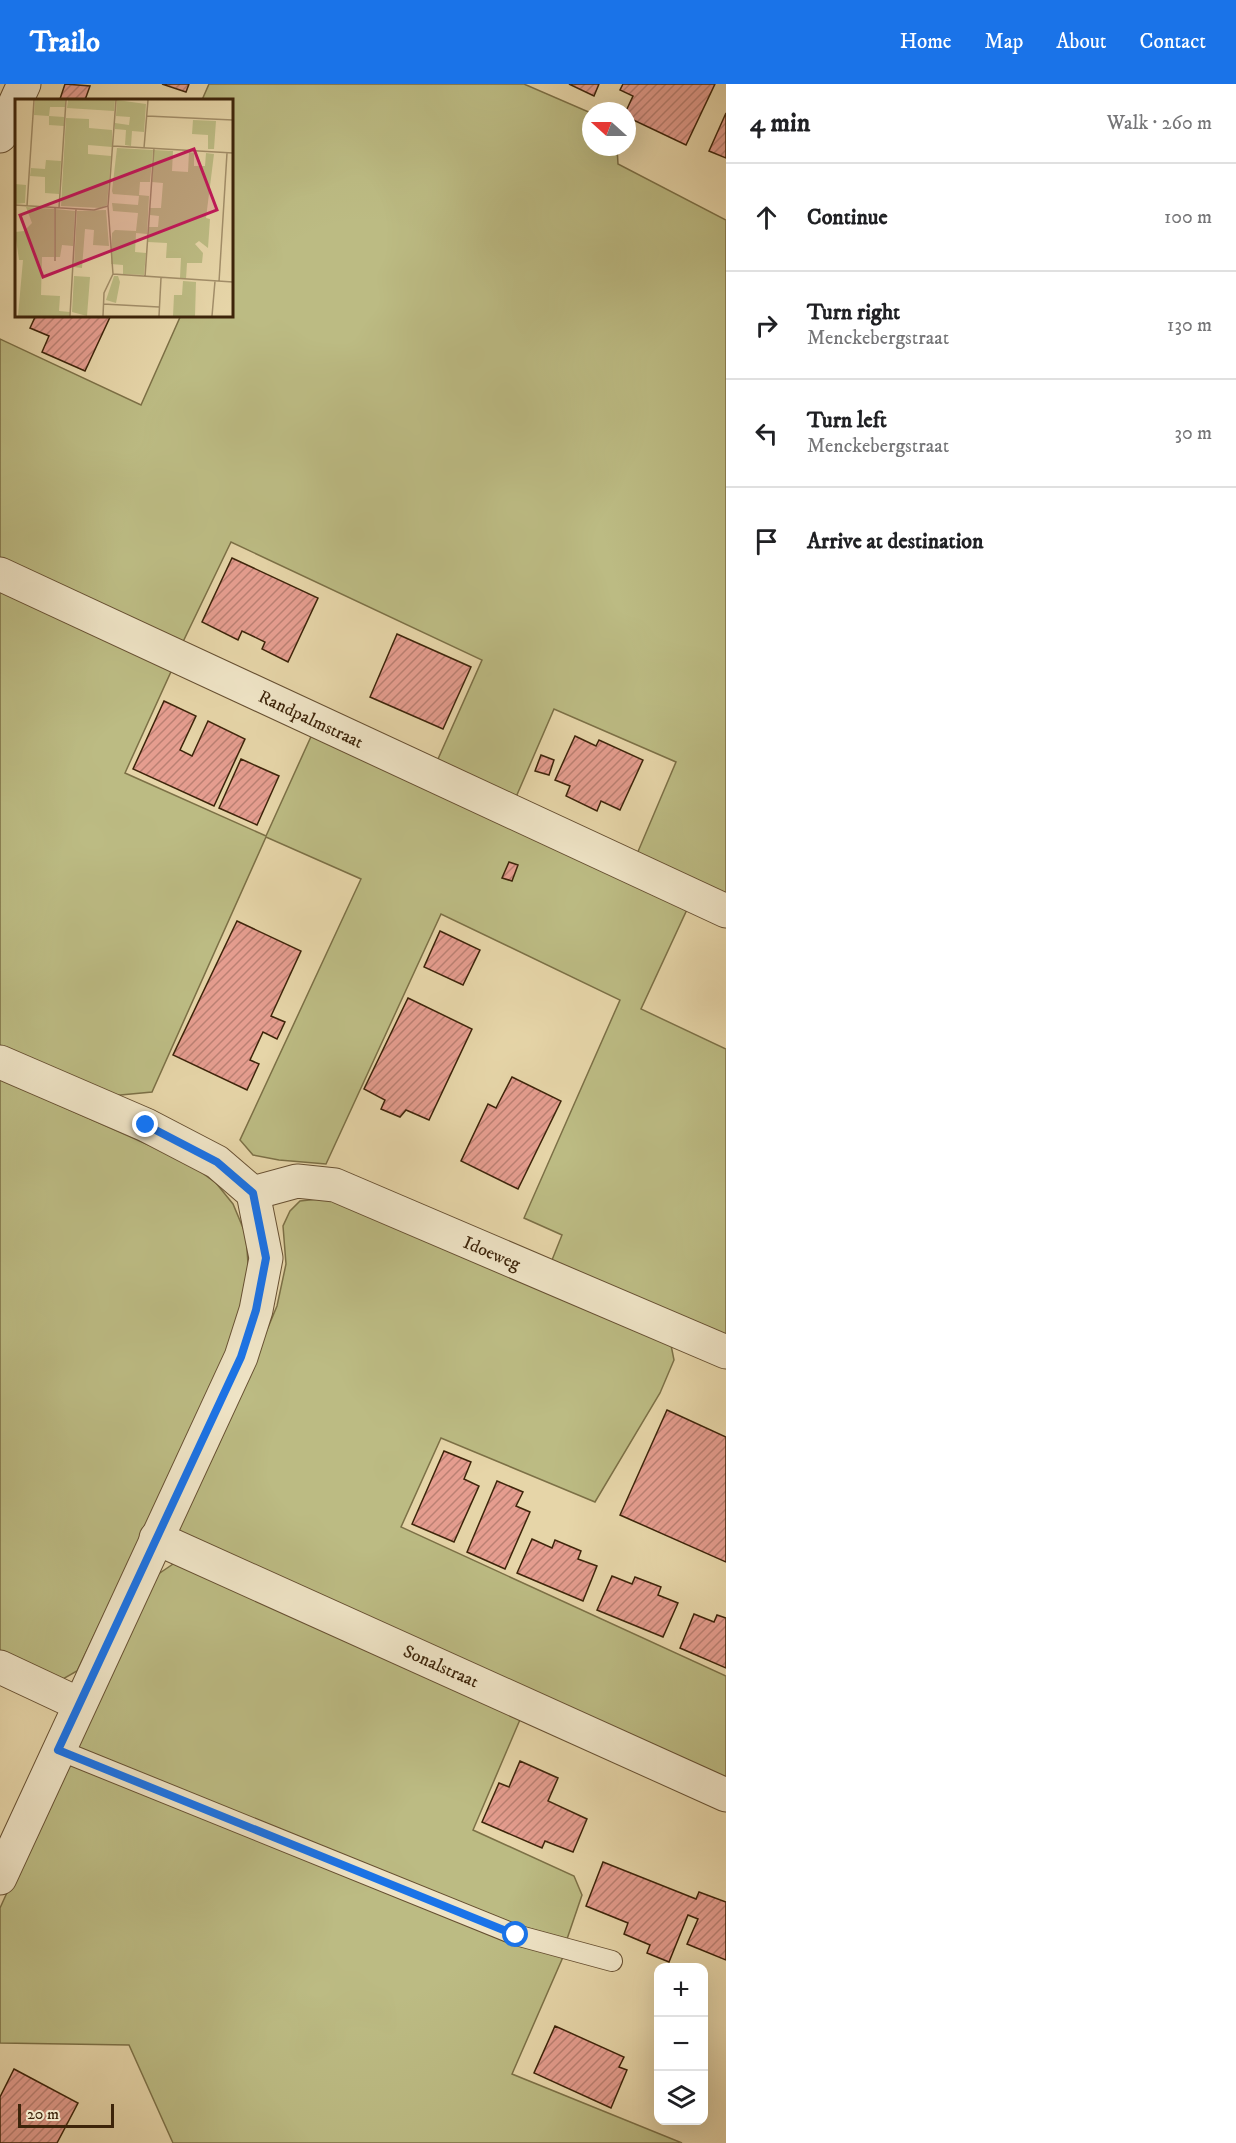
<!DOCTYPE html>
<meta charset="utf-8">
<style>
body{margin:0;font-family:"IM FELL DW Pica",serif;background:#f6f6f6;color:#202124}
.controls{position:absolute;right:18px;bottom:18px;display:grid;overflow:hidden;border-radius:12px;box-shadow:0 6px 24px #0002}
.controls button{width:54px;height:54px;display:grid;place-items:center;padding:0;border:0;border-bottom:2px solid #e0e0e0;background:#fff;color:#202124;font:30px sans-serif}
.compass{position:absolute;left:582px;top:18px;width:54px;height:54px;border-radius:50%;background:#fff;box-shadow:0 6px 24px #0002;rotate:291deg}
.scale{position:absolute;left:18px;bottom:15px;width:96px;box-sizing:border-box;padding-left:6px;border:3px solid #3d240a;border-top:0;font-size:16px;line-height:21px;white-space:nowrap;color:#3d240a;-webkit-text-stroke:4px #efe4c6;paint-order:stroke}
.stop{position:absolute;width:18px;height:18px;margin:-14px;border:4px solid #1a73e8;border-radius:50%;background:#fff}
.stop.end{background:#1a73e8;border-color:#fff;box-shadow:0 2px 6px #0008}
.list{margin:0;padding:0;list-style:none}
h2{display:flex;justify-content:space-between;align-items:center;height:78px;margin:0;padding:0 24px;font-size:26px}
h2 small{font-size:20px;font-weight:400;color:#757577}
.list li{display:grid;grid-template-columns:39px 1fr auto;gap:18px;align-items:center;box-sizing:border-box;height:108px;padding:0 24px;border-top:2px solid #e0e0e0}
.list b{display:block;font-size:22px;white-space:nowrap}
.list p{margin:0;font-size:20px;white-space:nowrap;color:#757577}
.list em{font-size:20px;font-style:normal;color:#757577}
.icon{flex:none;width:33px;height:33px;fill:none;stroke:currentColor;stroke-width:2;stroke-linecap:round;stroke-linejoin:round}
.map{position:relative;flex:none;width:726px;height:2059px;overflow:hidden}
header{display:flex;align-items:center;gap:36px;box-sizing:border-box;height:84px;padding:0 30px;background:#1a73e8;color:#fff}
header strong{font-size:28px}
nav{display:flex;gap:33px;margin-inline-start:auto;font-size:21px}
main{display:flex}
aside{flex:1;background:#fff}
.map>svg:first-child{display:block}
</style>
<header>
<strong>Trailo</strong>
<nav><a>Home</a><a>Map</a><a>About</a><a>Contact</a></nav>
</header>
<main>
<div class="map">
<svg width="726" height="2059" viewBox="0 0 726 2059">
<defs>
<pattern id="building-hatch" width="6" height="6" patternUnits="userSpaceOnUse" patternTransform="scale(1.5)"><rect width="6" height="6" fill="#e59d8f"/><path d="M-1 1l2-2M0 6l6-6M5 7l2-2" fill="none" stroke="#bb8073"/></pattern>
</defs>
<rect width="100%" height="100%" fill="#e6d5a8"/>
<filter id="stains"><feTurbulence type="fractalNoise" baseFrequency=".00333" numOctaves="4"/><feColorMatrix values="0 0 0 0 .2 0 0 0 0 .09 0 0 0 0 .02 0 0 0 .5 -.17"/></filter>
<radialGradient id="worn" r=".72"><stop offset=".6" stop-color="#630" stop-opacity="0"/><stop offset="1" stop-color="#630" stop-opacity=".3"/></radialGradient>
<g fill="#bcbb83" stroke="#7c7046" stroke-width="1.5">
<path d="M209,0H524L591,29V63H617L618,80L726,136V819L634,777L676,678L554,625L513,720L434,684L482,576L231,458L180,564L0,481V255L141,321L181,231H231V16H202Z"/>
<path d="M0,499L174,581L125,689L266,752L314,646L690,819L641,925L726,965V1257L550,1181L562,1151L524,1134L620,916L441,830L326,1080L279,1076L253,1071L240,1056L361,795L266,753L152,1008L110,1012L0,963Z"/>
<path d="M0,995L187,1078L216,1099L233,1120L246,1151L249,1194L228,1271L77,1587L63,1595L0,1572Z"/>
<path d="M337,1113L670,1256L674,1276L660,1309L595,1418L441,1354L401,1443L726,1592V1700L174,1453L219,1360L277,1222L286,1180L283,1142L290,1127L300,1117Z"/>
<path d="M176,1478L522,1631L473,1746L574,1792L582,1811L567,1855L520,1842L76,1664L157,1491Z"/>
<path d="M67,1677L512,1860L563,1873L512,1990L682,2059H173L129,1961L0,1959V1824Z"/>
</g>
<g fill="url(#building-hatch)" stroke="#3d240a" stroke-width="1.5">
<path d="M65,0L90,2L85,16L60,15Z"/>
<path d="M162,0H189L186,8Z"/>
<path d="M569,0H599L594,12Z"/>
<path d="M623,0H715L686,61L627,33L626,27L633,12L620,6Z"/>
<path d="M726,29V74L709,67Z"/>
<path d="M36,231H111L85,287L42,268L49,252L30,244Z"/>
<path d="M232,474L318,514L288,578L262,565L265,558L242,547L238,556L202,538Z"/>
<path d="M397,550L471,583L443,645L370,613Z"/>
<path d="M164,617L196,632L180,666L192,672L208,637L245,655L214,722L133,685Z"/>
<path d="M575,652L596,662L599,656L643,676L620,726L601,717L597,727L566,712L570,702L555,696Z"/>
<path d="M541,671L554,676L549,691L535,687Z"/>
<path d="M241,675L279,692L257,741L219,724Z"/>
<path d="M509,778L518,781L512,797L502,794Z"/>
<path d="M237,837L301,867L271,932L285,938L277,955L263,948L250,976L259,980L247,1006L173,971Z"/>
<path d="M440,847L480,866L463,901L424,883Z"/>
<path d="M408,914L472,945L429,1036L406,1026L400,1033L381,1025L385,1016L364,1005Z"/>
<path d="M512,993L561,1017L518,1105L461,1077L488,1020L496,1024Z"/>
<path d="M667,1326L726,1353V1478L620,1431Z"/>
<path d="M444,1367L471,1378L464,1395L479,1402L454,1458L412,1440Z"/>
<path d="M497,1397L523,1408L516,1422L530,1428L505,1485L467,1468Z"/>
<path d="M532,1455L552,1464L555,1456L581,1467L578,1475L597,1482L583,1517L517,1489Z"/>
<path d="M612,1492L632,1500L635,1493L661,1503L658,1511L678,1519L663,1553L597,1526Z"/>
<path d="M694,1530L714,1538L717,1531L726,1534V1584L680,1564Z"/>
<path d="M520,1677L558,1694L548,1717L587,1735L573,1768L545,1757L542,1764L482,1738L499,1699L509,1703Z"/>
<path d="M603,1778L696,1815L699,1808L726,1818V1876L687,1860L698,1835L688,1831L669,1878L647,1869L650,1861L624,1850L628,1839L586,1822Z"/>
<path d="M555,1942L624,1973L619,1983L627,1986L611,2024L534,1989Z"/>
<path d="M14,1985L78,2019L57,2059H0V2013Z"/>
</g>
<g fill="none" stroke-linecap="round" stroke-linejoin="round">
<g stroke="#675032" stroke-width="22">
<path id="service" d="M59,1666L516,1851L612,1877"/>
</g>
<g stroke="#675032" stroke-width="35">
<g id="minor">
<path d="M0,52L24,0"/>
<path d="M0,490L726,827"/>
<path d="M0,978L146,1041L217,1078L253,1109L266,1174L256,1226L241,1273L0,1794"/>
<path d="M253,1109L297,1097L335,1101L726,1268"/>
<path d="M156,1454L726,1711"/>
<path d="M0,1583L79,1620"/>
</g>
</g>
<use href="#service" stroke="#efe4c6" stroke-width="20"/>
<use href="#minor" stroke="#efe4c6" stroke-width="33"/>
</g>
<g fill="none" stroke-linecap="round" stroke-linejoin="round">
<path stroke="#1a73e8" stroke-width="8" d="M146,1041L217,1078L253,1109L266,1174L256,1226L241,1273L58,1666L516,1851"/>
</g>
<g text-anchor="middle" stroke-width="4.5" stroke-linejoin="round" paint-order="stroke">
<g font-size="18" fill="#3d240a" stroke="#efe4c6">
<text transform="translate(311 635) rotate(25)" y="6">Randpalmstraat</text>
<text transform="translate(492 1169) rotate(23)" y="6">Idoeweg</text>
<text transform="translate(441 1582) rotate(24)" y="6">Sonalstraat</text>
</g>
</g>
<g transform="translate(15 15)">
<rect width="218" height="218" fill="#e6d5a8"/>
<path d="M20,1H50V8H35L34,17L49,18V27L34,26V17L19,16ZM53,1H100L99,12L52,9ZM102,1L131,5L129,33L117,32L116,47L110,46L111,31L100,30V24L114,26L115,18L101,17ZM51,19L74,20V29L97,31V48L73,46V55L96,57L92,106L86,109L46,107ZM178,21L201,22L199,50H193V36L177,35ZM102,49L138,51L135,83H125L124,96L134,97L132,135L121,134L120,153L131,154L129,176L108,175V166L96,165L97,134L100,131L121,132L123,114L98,112L97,104L123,106L124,97L98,95L97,92ZM139,51L158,52L157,72L173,73L174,53L179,54V67H190L191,54L199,55L191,119L195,120L193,149L184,142L180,145L188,154L187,164H172L171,180L165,179L166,159H151L152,144L133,143L134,128H143L144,117L135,116V109H146L148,84L137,83ZM31,61L46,62L44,95L30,94V78L15,77L16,69L30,70ZM0,85L11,86L10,104L0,105ZM11,108L39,110V158H27L26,196L45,197L44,212L55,213V217H3L8,161H4L0,133L9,132L17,124ZM40,110L60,112L58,147L47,146L45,158H40ZM91,111L94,147L78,146L79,131L70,130L67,169L59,168L62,112ZM59,177L75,178L72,217L57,213ZM99,177H103L105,183L101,204L91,201ZM168,182L181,183L180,217H158L159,196H167Z" fill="#bcbb83"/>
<path fill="none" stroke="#a28e69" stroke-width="1.5" d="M132,17L218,21M98,47L218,54M129,49L133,1M0,106L79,111L93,107M12,107L19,1M93,107L98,175L218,183M93,107L101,1M40,109V162M44,109L51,1M130,178L139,49M204,183L212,54M88,205L144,208M55,217L61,110M88,217L89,194L98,175M144,217L146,179M197,217L200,182"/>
<path fill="#c2185b" fill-opacity="0.15" stroke="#c2185b" stroke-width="3" d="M179,50L202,111L28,178L5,116Z"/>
<rect width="218" height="218" fill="none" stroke="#3d240a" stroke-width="3"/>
</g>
<rect width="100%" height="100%" filter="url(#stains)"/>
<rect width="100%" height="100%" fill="url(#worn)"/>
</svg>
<div class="controls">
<button>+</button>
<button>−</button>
<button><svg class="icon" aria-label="layers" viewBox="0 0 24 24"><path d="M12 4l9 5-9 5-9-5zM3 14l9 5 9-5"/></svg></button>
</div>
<svg class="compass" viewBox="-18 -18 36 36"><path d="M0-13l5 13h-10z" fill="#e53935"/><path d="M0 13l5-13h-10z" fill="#757577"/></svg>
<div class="scale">20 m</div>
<div class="stop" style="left:516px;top:1851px"></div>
<div class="stop end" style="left:146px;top:1041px"></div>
</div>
<aside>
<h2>4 min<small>Walk · 260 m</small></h2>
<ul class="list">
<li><svg class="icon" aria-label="ahead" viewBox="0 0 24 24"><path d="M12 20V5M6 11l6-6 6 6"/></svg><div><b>Continue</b></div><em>100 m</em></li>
<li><svg class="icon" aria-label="right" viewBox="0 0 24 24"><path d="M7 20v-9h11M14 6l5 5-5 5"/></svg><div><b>Turn right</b><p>Menckebergstraat</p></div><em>130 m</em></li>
<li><svg class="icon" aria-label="left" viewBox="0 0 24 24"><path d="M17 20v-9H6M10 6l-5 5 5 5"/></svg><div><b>Turn left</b><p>Menckebergstraat</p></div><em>30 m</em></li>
<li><svg class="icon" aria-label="arrive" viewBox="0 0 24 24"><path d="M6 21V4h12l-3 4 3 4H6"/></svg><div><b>Arrive at destination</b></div></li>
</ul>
</aside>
</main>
